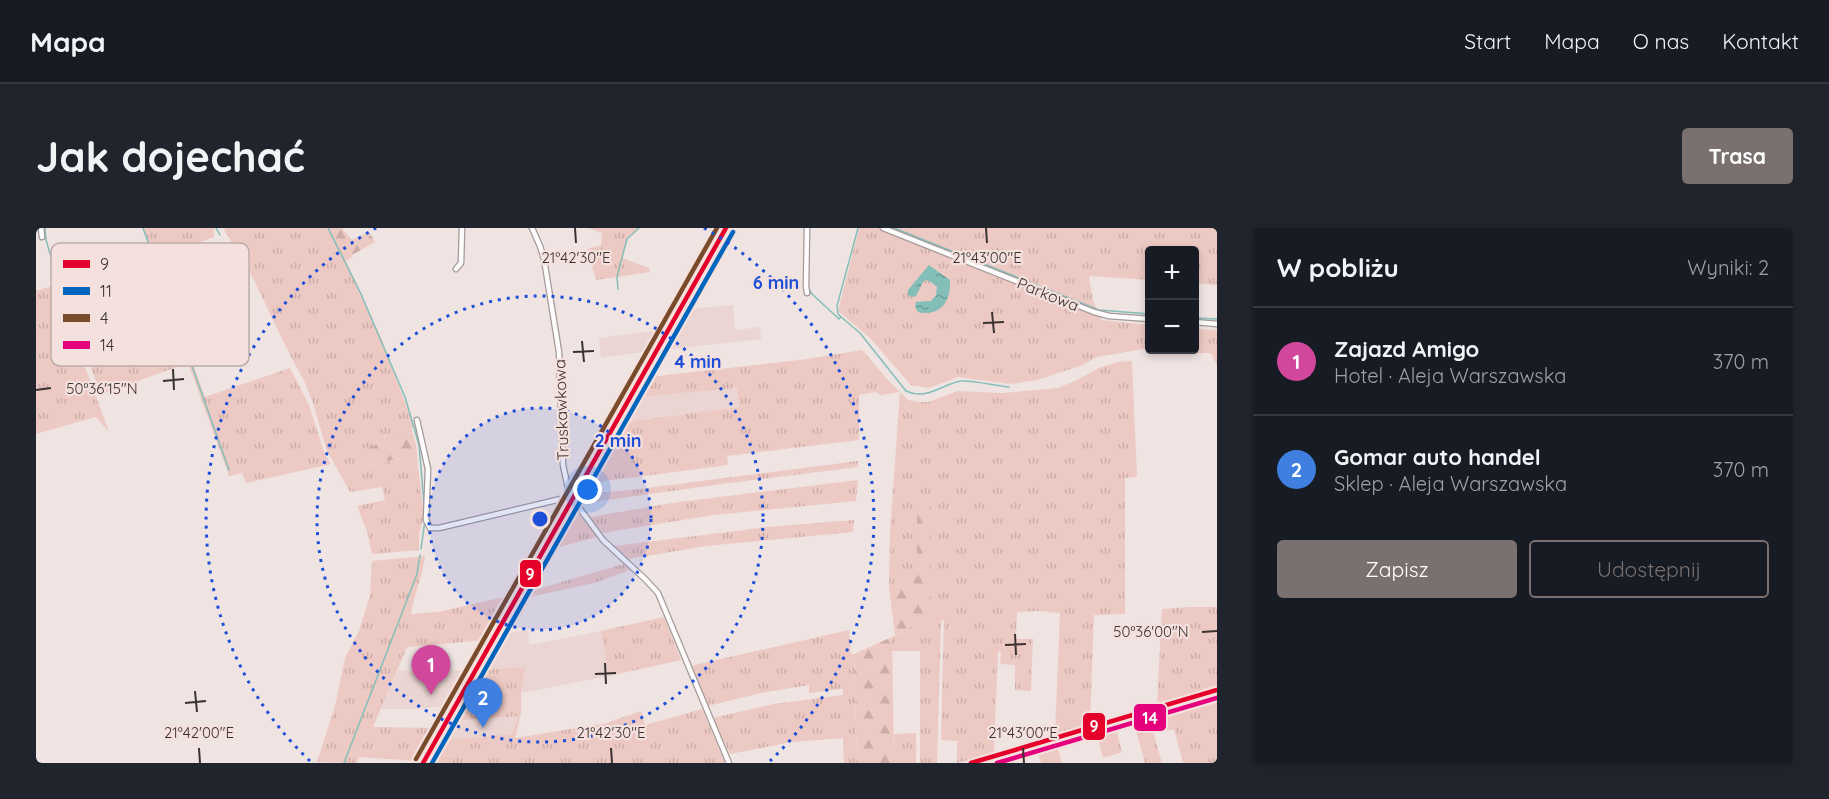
<!DOCTYPE html>
<html lang="pl">
<meta charset="utf-8">
<style>
body{margin:0;font-family:Quicksand,sans-serif;background:#20242c;color:#f1f3f6}
.controls{position:absolute;right:18px;top:18px;display:grid;overflow:hidden;border-radius:6px;box-shadow:0 3px 9px #0003}
.controls button{width:54px;height:54px;display:grid;place-items:center;padding:0;border:0;border-bottom:2px solid #363941;background:#171b24;color:#f1f3f6;font:30px sans-serif}
.you{position:absolute;left:552px;top:262px;width:21px;height:21px;margin:-15px;border:4px solid #fff;border-radius:50%;background:#1a73e8;box-shadow:0 0 0 9px #1a73e833}
.badge{display:grid;place-items:center;width:39px;height:39px;border-radius:50%;background:#79706f;color:#fff;font-size:20px;font-weight:700}
.pin{position:absolute;translate:-50% -50px;filter:drop-shadow(0 2px 3px #0008)}
.pin::after{content:'';position:absolute;top:32px;width:21px;height:18px;background:inherit;clip-path:polygon(0 0,100% 0,50% 100%)}
.list{margin:0;padding:0;list-style:none}
h2{display:flex;justify-content:space-between;align-items:center;height:78px;margin:0;padding:0 24px;font-size:26px}
h2 small{font-size:20px;font-weight:400;color:#9ea1a6}
.list li{display:grid;grid-template-columns:39px 1fr auto;gap:18px;align-items:center;box-sizing:border-box;height:108px;padding:0 24px;border-top:2px solid #363941}
.list b{display:block;font-size:22px;white-space:nowrap}
.list p{margin:0;font-size:20px;white-space:nowrap;color:#9ea1a6}
.list em{font-size:20px;font-style:normal;color:#9ea1a6}
.actions{display:flex;gap:12px;padding:18px 24px}
.actions a{flex:1;padding:14px 0;border:2px solid #79706f;border-radius:6px;text-align:center;font-size:21px;color:#79706f}
.actions .main{background:#79706f;color:#fff}
.map{position:relative;flex:none;width:1181px;height:535px;overflow:hidden;border-radius:6px}
header{display:flex;align-items:center;gap:36px;box-sizing:border-box;height:84px;padding:0 30px;background:#171b24;border-bottom:2px solid #363941}
header strong{font-size:28px}
nav{display:flex;gap:33px;margin-inline-start:auto;font-size:21px}
.intro{display:flex;align-items:center;justify-content:space-between;box-sizing:border-box;height:144px;padding:0 36px}
h1{margin:0;font-size:42px}
.button{padding:15px 27px;border-radius:6px;background:#79706f;color:#fff;font-size:21px;font-weight:700}
main{display:flex;gap:36px;padding:0 36px}
aside{flex:1;background:#171b24;border-radius:6px;box-shadow:0 3px 9px #0003}
.map>svg:first-child{display:block}
</style>
<header>
<strong>Mapa</strong>
<nav><a>Start</a><a>Mapa</a><a>O nas</a><a>Kontakt</a></nav>
</header>
<div class="intro"><h1>Jak dojechać</h1><a class="button">Trasa</a></div>
<main>
<div class="map">
<svg width="1181" height="535" viewBox="0 0 1181 535">
<defs>
<pattern id="grass-tufts" width="24" height="20" patternUnits="userSpaceOnUse" patternTransform="scale(1.5)"><rect width="24" height="20" fill="#edc9c3"/><path d="M3 7l-1-3M5 7V3M7 7l1-3M15 17l-1-3M17 17v-4M19 17l1-3" fill="none" stroke="#ccada8"/></pattern>
<pattern id="forest-firs" width="22" height="20" patternUnits="userSpaceOnUse" patternTransform="scale(1.5)"><rect width="22" height="20" fill="#edc9c3"/><path d="M5 1l3.5 6h-7zM16 11l3.5 6h-7z" fill="#ccada8"/></pattern>
<pattern id="water-ripples" width="26" height="14" patternUnits="userSpaceOnUse" patternTransform="scale(1.5)"><rect width="26" height="14" fill="#84beb9"/><path d="M2 4q2-2 4 0t4 0M15 11q2-2 4 0t4 0" fill="none" stroke="#6d9b97"/></pattern>
</defs>
<rect width="100%" height="100%" fill="#efe4e2"/>
<g fill="#ead5d2">
<path d="M697,77L699,102L724,99L725,111L627,122L651,81Z"/>
<path d="M626,102L614,123L565,130L563,110Z"/>
<path d="M701,160L703,179L589,194L603,169Z"/>
<path d="M492,402L493,417L565,403L573,448L485,465L489,439L447,442L467,406Z"/>
<path d="M362,442L392,444L434,442L413,478L377,481H345Z"/>
<path d="M482,488L476,506L409,512L419,493Z"/>
</g>
<g fill="url(#grass-tufts)">
<path d="M107,0H178V9L120,31L169,169L254,140L273,177L289,227L295,236L210,255L206,245L193,248L152,135L65,166L55,140L143,107Z"/>
<path d="M187,0H278L283,11L298,18L310,33L346,112L378,199C366,205 354,206 342,211C339,219 331,222 329,232L334,237C350,237 371,223 382,238L388,288L383,306V322L336,326L331,303L321,278L349,272L346,259L314,264L291,223L277,175L270,157L248,115L214,44Z"/>
<path d="M552,0H603L593,8L586,30L613,40L614,44L560,52L551,21L565,17L566,5Z"/>
<path d="M823,0H1181V57L1159,55L1158,22H1114L1113,52L1053,48L1057,72L1065,92L1113,97V120L1061,129L1047,137L1001,152L974,156L922,149L893,160L875,157L833,109L802,83Z"/>
<path d="M19,57L73,204L60,189L0,206V63Z"/>
<path d="M1159,101L1181,102V138L1175,125H1157L1134,122H1158Z"/>
<path d="M826,122L853,153L872,172L882,174H892L922,163L967,165L1022,160L1041,152L1065,139L1082,134L1096,133L1101,249L1089,250V386L1058,387L1054,495L1019,506L1024,385L1002,383L981,384L980,411H997L995,463L979,462V437L964,436L965,424L962,423L958,523L956,526L921,535V513L905,512L908,393L905,392L901,535H884V423H856V409L895,388V271L881,273V348L863,358L853,360L854,304L864,164L844,167L840,164L823,167V212L691,228L692,237L554,255L589,194L703,179L701,160L603,169L613,149L771,131Z"/>
<path d="M822,233V239L693,255L544,276L549,266L595,262Z"/>
<path d="M822,252L820,273L677,287L567,305L554,289L636,275Z"/>
<path d="M538,280L561,309L516,321Z"/>
<path d="M818,292L817,304L670,318L593,331L578,318L733,299Z"/>
<path d="M389,328C387,348 378,366 375,386L402,384L476,367L450,412L371,419L337,499L402,500L382,533L323,529L321,535L281,534L299,478L309,430L323,403L334,367L336,333Z"/>
<path d="M587,336L594,342L558,355L489,370L492,364Z"/>
<path d="M1153,379H1181V457L1121,476L1126,381Z"/>
<path d="M628,389L645,432L573,448L565,403Z"/>
<path d="M813,402L815,426H818L821,535H808L807,510L756,514L694,526L677,490L738,476L807,467V461L773,465V457L725,465L672,478L654,438Z"/>
<path d="M489,439L485,465V485L479,510L571,495L605,483L609,497L666,481L689,535H396L409,512L476,506L482,488L419,493L447,442Z"/>
<path d="M1181,467V535H1147L1138,501L1121,505L1117,489L1118,486Z"/>
<path d="M1112,488L1113,490L1126,535H1109L1097,492Z"/>
<path d="M1079,497L1086,524L1067,530L1060,503Z"/>
<path d="M880,505V535H858V506Z"/>
<path d="M1020,514L1026,535H1005L1001,520Z"/>
</g>
<g fill="url(#forest-firs)">
<path d="M278,0H306L316,12L333,4L339,14L316,27L317,29L310,33L298,18L283,11L278,6Z"/>
<path d="M375,200L380,217L382,238C371,223 350,236 334,237L329,232L330,220C337,219 340,218 342,211Z"/>
<path d="M884,266L890,267L895,270V388L859,407L853,360L863,358L881,347V273Z"/>
<path d="M856,409L858,535H821L818,426Z"/>
</g>
<path fill="url(#water-ripples)" d="M893,37L914,52C915,73 905,89 882,84L879,79L880,74L895,73L900,67L901,59L895,54L890,52L887,54L880,68L876,69L872,67V62Z"/>
<g fill="none" stroke-linecap="round" stroke-linejoin="round">
<g stroke="#84beb9" stroke-width="1.5">
<path d="M9,0L10,12L15,29"/>
<path d="M107,0L193,242"/>
<path d="M180,0L184,7"/>
<path d="M292,0L325,66L369,169L383,217L388,275"/>
<path d="M858,0L1063,82L1114,86"/>
<path d="M582,61L581,49L591,11L603,0"/>
<path d="M773,61L776,66L803,91L805,89L802,86L801,78L822,0"/>
<path d="M805,89L824,105L870,163C891,173 906,156 925,153C937,152 960,158 973,159"/>
<path d="M1158,90L1181,91"/>
<path d="M385,321L389,292"/>
<path d="M308,535L381,346L384,327"/>
</g>
<g stroke="#a39a99" stroke-width="7">
<g id="minor">
<path d="M5,0L6,9"/>
<path d="M496,0L504,18L508,31L523,124L527,237L532,260L536,270L567,312L610,352L622,365L693,535"/>
<path d="M771,0L770,58L771,65"/>
<path d="M847,0L1058,84L1073,88L1114,91"/>
<path d="M420,41L425,35L426,0"/>
<path d="M1158,94L1181,96"/>
<path d="M381,192L392,241L390,292L394,300H403L529,270L535,266"/>
</g>
</g>
<g stroke="#a39a99" stroke-width="8">
<g id="tertiary">
<path d="M387,535L690,0"/>
<path d="M935,535L1181,462"/>
</g>
</g>
<use href="#minor" stroke="#fdfbfb" stroke-width="4.5"/>
<use href="#tertiary" stroke="#fdfbfb" stroke-width="5"/>
<g stroke="#f4e0dd" stroke-width="9">
<g id="bus-1">
<path d="M387,535L690,0"/>
<path d="M935,535L1181,462"/>
</g>
</g>
<g stroke="#f4e0dd" stroke-width="9">
<path id="bus-2" d="M396,535L697,4"/>
</g>
<g stroke="#f4e0dd" stroke-width="9">
<path id="bus-3" d="M380,531L681,0"/>
</g>
<g stroke="#f4e0dd" stroke-width="9">
<path id="bus-4" d="M961,535L1181,470"/>
</g>
<use href="#bus-1" stroke="#e4002b" stroke-width="4.5"/>
<use href="#bus-2" stroke="#0065bd" stroke-width="4.5"/>
<use href="#bus-3" stroke="#7a4b2a" stroke-width="4.5"/>
<use href="#bus-4" stroke="#e5007d" stroke-width="4.5"/>
</g>
<path fill="none" stroke="#393231" stroke-width="2" d="M539,0L540,15M950,0L951,15M956,84L958,105M947,95L968,94M546,113L548,134M537,124L558,123M137,141L138,162M127,153L148,151M0,162L15,160M1166,404L1181,403M979,406L980,427M969,417L990,416M569,435L570,456M559,446L580,445M159,463L161,484M149,475L170,473M163,520L164,535M575,520L576,535M987,520L988,535"/>
<circle cx="504" cy="291" r="111" fill="#1d4ed8" fill-opacity=".12"/>
<g fill="none" stroke="#1d4ed8" stroke-width="3" stroke-dasharray="3 6">
<circle cx="504" cy="291" r="111"/>
<circle cx="504" cy="291" r="223"/>
<path d="M274 533A334 334 0 0 1 340 0M668 0A334 334 0 0 1 734 533"/>
</g>
<g text-anchor="middle" stroke-width="4.5" stroke-linejoin="round" paint-order="stroke">
<g font-size="16" fill="#393231" stroke="#f4e0dd">
<text transform="translate(1012 66) rotate(22)" y="6">Parkowa</text>
<text transform="translate(525 182) rotate(-92)" y="6">Truskawkowa</text>
</g>
</g>
<rect x="15" y="15" width="198" height="123" rx="9" fill="#f4e0dd" stroke="#bcaca9" stroke-width="1.5"/>
<rect x="27" y="32" width="27" height="8" fill="#e4002b"/>
<rect x="27" y="59" width="27" height="8" fill="#0065bd"/>
<rect x="27" y="86" width="27" height="8" fill="#7a4b2a"/>
<rect x="27" y="113" width="27" height="8" fill="#e5007d"/>
<g font-size="16" fill="#393231">
<text x="64" y="42">9</text>
<text x="64" y="69">11</text>
<text x="64" y="96">4</text>
<text x="64" y="123">14</text>
</g>
<g font-size="15" text-anchor="middle" fill="#393231" stroke="#f4e0dd" stroke-width="4.5" stroke-linejoin="round" paint-order="stroke">
<text x="540" y="35">21°42'30"E</text>
<text x="951" y="35">21°43'00"E</text>
<text x="66" y="166">50°36'15"N</text>
<text x="1115" y="409">50°36'00"N</text>
<text x="163" y="510">21°42'00"E</text>
<text x="575" y="510">21°42'30"E</text>
<text x="987" y="510">21°43'00"E</text>
</g>
<circle cx="504" cy="291" r="9" fill="#1d4ed8" stroke="#f4e0dd" stroke-width="3"/>
<g font-size="18" text-anchor="middle" font-weight="bold" fill="#1d4ed8" stroke="#f4e0dd" stroke-width="4.5" stroke-linejoin="round" paint-order="stroke">
<text x="740" y="61">6 min</text>
<text x="662" y="140">4 min</text>
<text x="582" y="219">2 min</text>
</g>
<g stroke="#f4e0dd" stroke-width="2">
<rect x="483" y="331" width="23" height="29" rx="6" fill="#e4002b"/>
<rect x="1097" y="475" width="34" height="29" rx="6" fill="#e5007d"/>
<rect x="1046" y="484" width="24" height="29" rx="6" fill="#e4002b"/>
</g>
<g font-size="16" text-anchor="middle" font-weight="bold" fill="#fff">
<text x="494" y="352">9</text>
<text x="1114" y="496">14</text>
<text x="1058" y="504">9</text>
</g>
</svg>
<div class="controls">
<button>+</button>
<button>−</button>
</div>
<div class="you"></div>
<div class="pin badge" style="left:395px;top:467px;background:#d1479c">1</div>
<div class="pin badge" style="left:447px;top:500px;background:#3f7fe0">2</div>
</div>
<aside>
<h2>W pobliżu<small>Wyniki: 2</small></h2>
<ul class="list">
<li><span class="badge" style="background:#d1479c">1</span><div><b>Zajazd Amigo</b><p>Hotel · Aleja Warszawska</p></div><em>370 m</em></li>
<li><span class="badge" style="background:#3f7fe0">2</span><div><b>Gomar auto handel</b><p>Sklep · Aleja Warszawska</p></div><em>370 m</em></li>
</ul>
<div class="actions"><a class="main">Zapisz</a><a>Udostępnij</a></div>
</aside>
</main>
